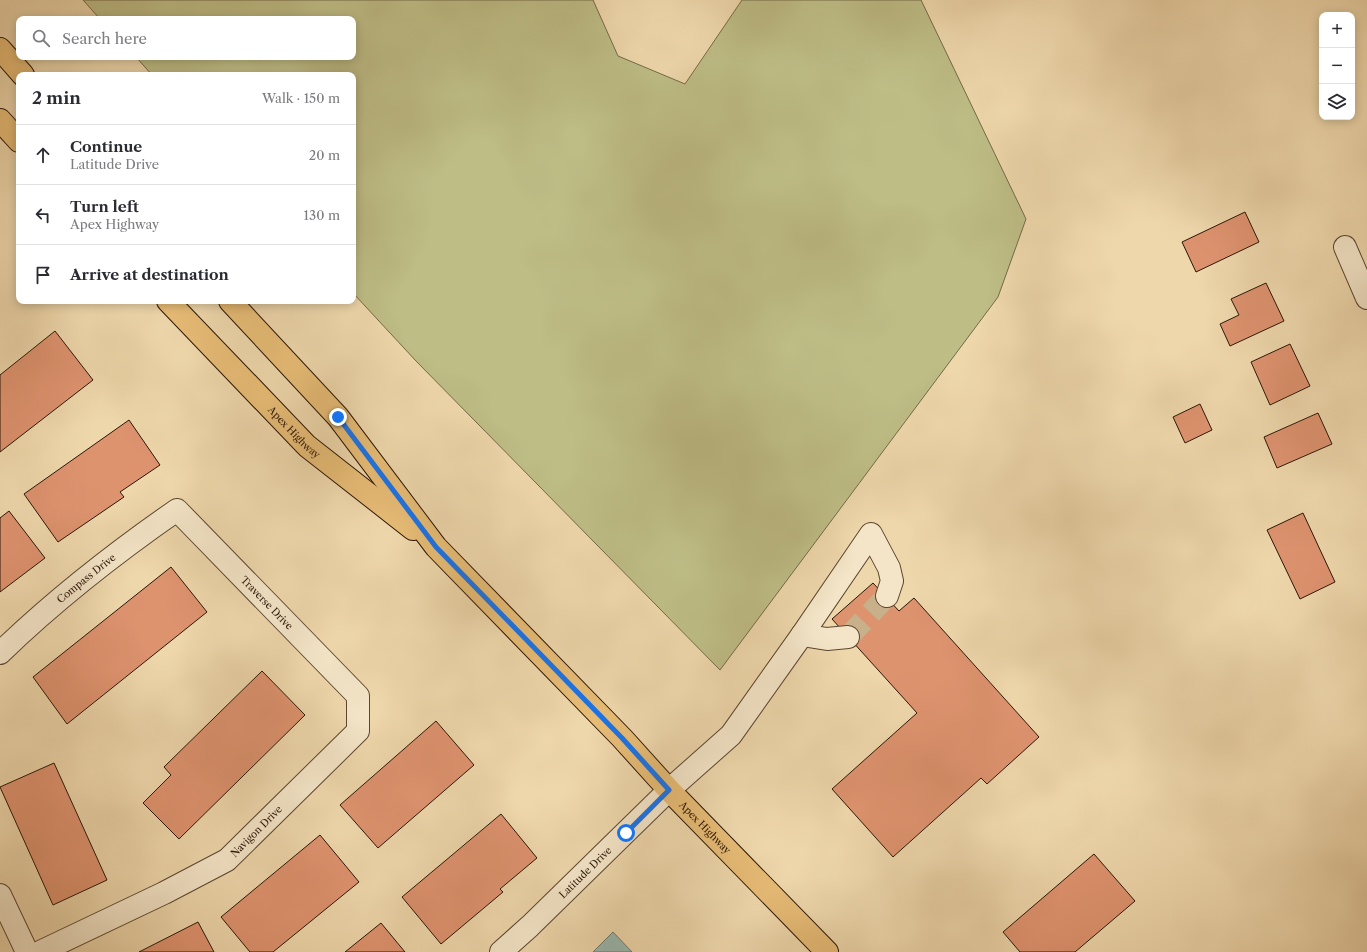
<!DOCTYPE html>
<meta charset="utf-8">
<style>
body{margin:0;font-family:"Libre Caslon Text",serif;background:#f7f7f7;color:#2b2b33}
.controls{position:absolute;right:12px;top:12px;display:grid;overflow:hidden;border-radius:8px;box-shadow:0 2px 10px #0003}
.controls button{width:36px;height:36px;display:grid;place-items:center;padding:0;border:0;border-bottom:1px solid #e1e1e2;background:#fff;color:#2b2b33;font:20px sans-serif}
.stop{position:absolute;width:12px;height:12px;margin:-9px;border:3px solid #1a73e8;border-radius:50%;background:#fff}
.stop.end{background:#1a73e8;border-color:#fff;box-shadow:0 1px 4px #0008}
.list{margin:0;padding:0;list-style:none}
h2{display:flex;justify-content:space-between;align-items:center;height:52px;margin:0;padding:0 16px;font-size:17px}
h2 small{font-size:13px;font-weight:400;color:#7c7c81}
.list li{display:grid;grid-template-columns:26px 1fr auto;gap:12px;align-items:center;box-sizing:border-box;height:60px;padding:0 16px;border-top:1px solid #e1e1e2}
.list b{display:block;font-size:15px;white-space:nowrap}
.list p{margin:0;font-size:13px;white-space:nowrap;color:#7c7c81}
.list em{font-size:13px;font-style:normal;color:#7c7c81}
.icon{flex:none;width:22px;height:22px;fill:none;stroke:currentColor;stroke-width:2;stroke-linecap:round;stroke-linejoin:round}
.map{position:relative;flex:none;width:1367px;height:952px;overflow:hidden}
.search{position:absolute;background:#fff;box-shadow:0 2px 10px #0003;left:16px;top:16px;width:340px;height:44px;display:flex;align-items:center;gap:10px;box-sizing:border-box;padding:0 14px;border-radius:8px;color:#7c7c81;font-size:15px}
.panel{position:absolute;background:#fff;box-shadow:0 2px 10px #0003;left:16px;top:72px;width:340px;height:232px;border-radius:8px}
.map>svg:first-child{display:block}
</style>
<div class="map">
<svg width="1367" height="952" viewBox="0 0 1367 952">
<rect width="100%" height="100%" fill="#eed7ab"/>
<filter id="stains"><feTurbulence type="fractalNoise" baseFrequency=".005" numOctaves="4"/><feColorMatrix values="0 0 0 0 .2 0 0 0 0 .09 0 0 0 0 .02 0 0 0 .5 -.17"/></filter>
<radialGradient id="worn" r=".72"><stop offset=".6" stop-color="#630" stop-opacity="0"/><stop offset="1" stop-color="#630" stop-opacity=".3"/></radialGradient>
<path fill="#bebd86" stroke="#746a46" d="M83,0H593L618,56L685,84L742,0H921L1026,219L998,297L720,670L416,361L353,293V75H152L136,57H353V19H100Z"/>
<path fill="#9ab8af" stroke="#6e776c" d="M613,932L632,952H593Z"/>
<g fill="#de936f" stroke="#2b1607">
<path d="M1245,212L1259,242L1196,272L1182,242Z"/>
<path d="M1266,283L1284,321L1230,346L1220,324L1239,315L1231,299Z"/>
<path d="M55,331L93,380L0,452V375Z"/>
<path d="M1290,344L1310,386L1270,405L1251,362Z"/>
<path d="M1200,404L1212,430L1185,443L1173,417Z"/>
<path d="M1318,413L1332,444L1277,468L1264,437Z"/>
<path d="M129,420L160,465L120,492L124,497L58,542L24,494Z"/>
<path d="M9,511L45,558L0,592V518Z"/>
<path d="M1303,513L1335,582L1300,599L1267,530Z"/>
<path d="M171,567L207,612L67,724L33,677Z"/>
<path d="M873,583L899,611L914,598L1039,737L987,784L981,778L893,857L832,789L917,713L832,619Z"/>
<path d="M262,671L305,715L179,839L143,803L171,775L164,767Z"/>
<path d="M436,721L474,765L378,848L340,805Z"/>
<path d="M54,763L107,880L53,905L0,787Z"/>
<path d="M501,814L537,858L500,889L503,892L441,944L402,897Z"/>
<path d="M320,835L359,882L273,952H250L221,917Z"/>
<path d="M1094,854L1135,901L1075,952H1020L1003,932Z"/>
<path d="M198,922L214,952H139Z"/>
<path d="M381,923L405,952H345Z"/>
</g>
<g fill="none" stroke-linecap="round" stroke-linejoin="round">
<path stroke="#c7b08a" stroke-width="22" stroke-dasharray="22 11" stroke-linecap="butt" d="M848,637L887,596"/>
<g stroke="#5c4630" stroke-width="24">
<g id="minor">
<path d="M1345,247L1367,298"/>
<path d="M802,635L827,639L848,637"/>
<path id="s1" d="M0,653C55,600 115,553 177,510L358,696V731L227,860L164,893L40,952"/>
<path d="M0,895L27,952"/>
<path id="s2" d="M501,952L530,926L669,790L731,735L802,635L871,534L889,568L892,581L887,596"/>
</g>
</g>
<g stroke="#2b1607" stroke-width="24">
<g id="major">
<path d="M0,49L23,75"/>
<path d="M0,120L19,141"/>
<path id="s3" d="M168,301L307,446L413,529"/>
<path id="s4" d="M230,301L338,417L436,547L622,738L669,790L827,952"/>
</g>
</g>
<use href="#minor" stroke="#f4e5c8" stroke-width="22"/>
<use href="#major" stroke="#e7bc76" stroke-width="22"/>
</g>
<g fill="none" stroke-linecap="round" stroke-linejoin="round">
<path stroke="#1a73e8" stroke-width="5" d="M338,417L436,547L622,738L669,790L626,833"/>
</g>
<g text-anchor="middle" stroke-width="4" stroke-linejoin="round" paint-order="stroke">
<g font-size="10" fill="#2b1607" stroke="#f4e5c8">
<text dy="4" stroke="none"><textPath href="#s3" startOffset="182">Apex Highway</textPath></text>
<text dy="4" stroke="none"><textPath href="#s1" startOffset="114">Compass Drive</textPath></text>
<text dy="4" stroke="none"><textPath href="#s1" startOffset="357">Traverse Drive</textPath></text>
<text dy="4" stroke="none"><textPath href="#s4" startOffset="710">Apex Highway</textPath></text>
<text transform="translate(256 831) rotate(-45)" y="4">Navigon Drive</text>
<text dy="4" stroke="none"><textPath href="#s2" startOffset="116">Latitude Drive</textPath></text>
</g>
</g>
<rect width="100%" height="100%" filter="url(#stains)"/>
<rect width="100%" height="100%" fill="url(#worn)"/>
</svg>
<div class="controls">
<button>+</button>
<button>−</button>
<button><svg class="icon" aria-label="layers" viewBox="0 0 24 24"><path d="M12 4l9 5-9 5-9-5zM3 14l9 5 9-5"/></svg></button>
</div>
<div class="stop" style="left:626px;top:833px"></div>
<div class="stop end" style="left:338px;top:417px"></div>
<div class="search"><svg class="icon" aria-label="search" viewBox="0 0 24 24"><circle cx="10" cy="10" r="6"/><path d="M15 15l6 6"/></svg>Search here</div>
<section class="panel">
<h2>2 min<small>Walk · 150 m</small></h2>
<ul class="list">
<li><svg class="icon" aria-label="ahead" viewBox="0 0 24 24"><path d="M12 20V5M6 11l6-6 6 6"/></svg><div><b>Continue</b><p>Latitude Drive</p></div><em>20 m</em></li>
<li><svg class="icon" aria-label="left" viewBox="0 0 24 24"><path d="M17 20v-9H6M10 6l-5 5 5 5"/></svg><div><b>Turn left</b><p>Apex Highway</p></div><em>130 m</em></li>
<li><svg class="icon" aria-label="arrive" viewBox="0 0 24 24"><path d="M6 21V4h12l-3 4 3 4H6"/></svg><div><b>Arrive at destination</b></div></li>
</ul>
</section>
</div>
